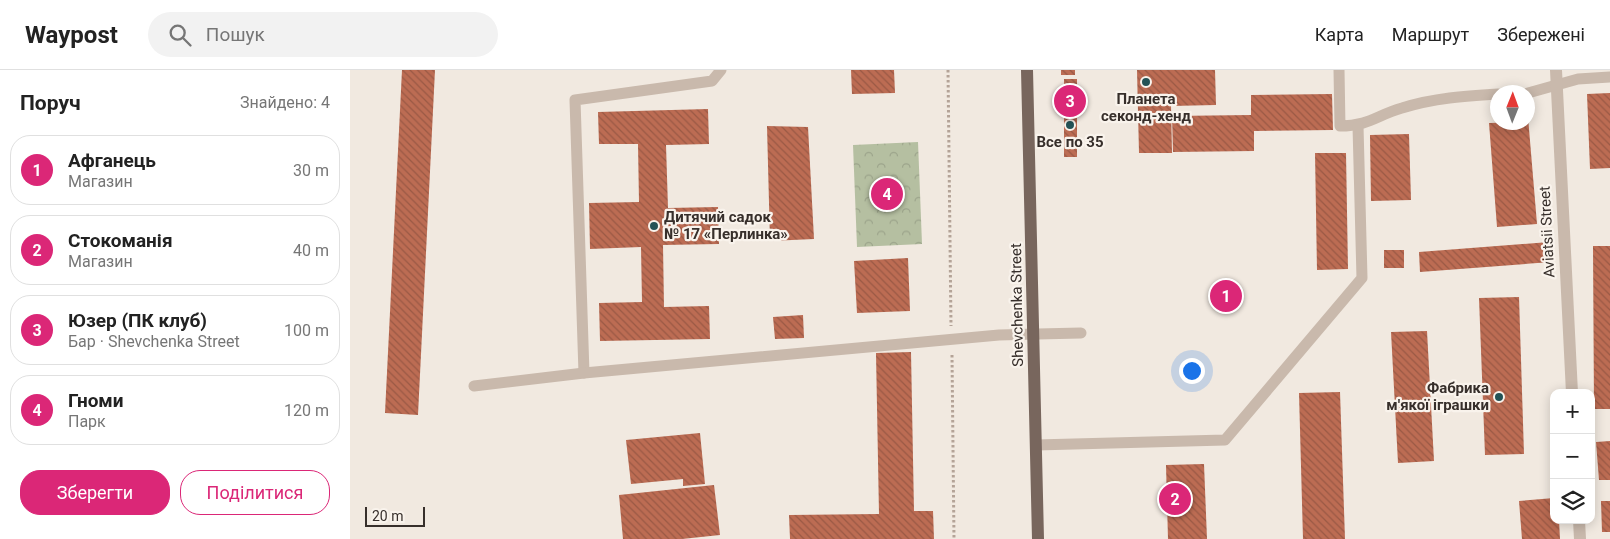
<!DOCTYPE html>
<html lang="uk">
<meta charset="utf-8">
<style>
body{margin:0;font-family:Roboto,sans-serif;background:#f2f2f2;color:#222}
.controls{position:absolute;right:15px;bottom:15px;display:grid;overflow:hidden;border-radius:10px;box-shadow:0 2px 12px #0003}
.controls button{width:45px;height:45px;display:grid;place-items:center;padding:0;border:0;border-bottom:1px solid #e0e0e0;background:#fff;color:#222;font:25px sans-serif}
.compass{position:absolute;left:1140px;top:15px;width:45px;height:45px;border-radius:50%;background:#fff;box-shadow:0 2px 12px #0003;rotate:1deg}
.scale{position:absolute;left:15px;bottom:12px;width:60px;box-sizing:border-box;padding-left:5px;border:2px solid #372f2b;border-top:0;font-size:14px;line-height:18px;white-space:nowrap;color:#372f2b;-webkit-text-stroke:4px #f9f3ec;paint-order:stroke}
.you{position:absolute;left:841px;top:300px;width:18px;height:18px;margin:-12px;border:4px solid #fff;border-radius:50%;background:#1a73e8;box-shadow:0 0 0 8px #1a73e833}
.badge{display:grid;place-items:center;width:32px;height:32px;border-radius:50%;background:#db2777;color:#fff;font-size:16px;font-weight:700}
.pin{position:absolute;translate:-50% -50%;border:2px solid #fff;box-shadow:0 1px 5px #0006}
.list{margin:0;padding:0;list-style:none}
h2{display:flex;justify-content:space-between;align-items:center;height:65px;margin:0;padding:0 20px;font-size:21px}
h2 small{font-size:16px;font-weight:400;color:#767676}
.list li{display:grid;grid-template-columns:32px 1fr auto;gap:15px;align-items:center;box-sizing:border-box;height:70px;margin:0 10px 10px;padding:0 10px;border:1px solid #e0e0e0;border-radius:20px}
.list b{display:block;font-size:19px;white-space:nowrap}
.list p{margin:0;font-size:16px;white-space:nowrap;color:#767676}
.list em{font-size:16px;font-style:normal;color:#767676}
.actions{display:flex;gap:10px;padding:15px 20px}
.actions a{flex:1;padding:11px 0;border:1px solid #db2777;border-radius:20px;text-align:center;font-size:18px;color:#db2777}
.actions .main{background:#db2777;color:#fff}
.icon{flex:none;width:28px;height:28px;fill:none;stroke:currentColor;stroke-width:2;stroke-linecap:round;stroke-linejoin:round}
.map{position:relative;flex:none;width:1260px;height:469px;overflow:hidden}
header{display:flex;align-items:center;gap:30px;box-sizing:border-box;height:70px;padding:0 25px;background:#fff;border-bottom:1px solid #e0e0e0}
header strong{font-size:24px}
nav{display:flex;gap:28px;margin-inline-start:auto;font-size:18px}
.search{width:350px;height:45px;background:#f2f2f2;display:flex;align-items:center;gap:12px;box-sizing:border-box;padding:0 18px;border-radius:28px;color:#767676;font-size:19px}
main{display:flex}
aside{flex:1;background:#fff}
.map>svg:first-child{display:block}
</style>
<header>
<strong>Waypost</strong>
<div class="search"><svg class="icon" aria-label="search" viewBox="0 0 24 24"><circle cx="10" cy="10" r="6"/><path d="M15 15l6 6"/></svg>Пошук</div>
<nav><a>Карта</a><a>Маршрут</a><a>Збережені</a></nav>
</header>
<main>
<aside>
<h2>Поруч<small>Знайдено: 4</small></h2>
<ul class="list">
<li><span class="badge">1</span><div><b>Афганець</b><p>Магазин</p></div><em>30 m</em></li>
<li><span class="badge">2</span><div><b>Стокоманія</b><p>Магазин</p></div><em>40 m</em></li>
<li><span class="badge">3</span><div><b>Юзер (ПК клуб)</b><p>Бар · Shevchenka Street</p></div><em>100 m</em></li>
<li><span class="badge">4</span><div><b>Гноми</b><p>Парк</p></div><em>120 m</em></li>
</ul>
<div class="actions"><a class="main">Зберегти</a><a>Поділитися</a></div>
</aside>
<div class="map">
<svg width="1260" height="469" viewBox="0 0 1260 469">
<defs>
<pattern id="forest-crowns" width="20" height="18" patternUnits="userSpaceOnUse" patternTransform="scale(1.25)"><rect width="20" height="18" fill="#b5bfa1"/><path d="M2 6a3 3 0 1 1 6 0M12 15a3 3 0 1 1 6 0" fill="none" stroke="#9ca48b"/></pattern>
<pattern id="building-back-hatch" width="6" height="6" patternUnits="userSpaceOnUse" patternTransform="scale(1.25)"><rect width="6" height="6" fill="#bc6c53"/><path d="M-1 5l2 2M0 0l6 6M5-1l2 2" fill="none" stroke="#9a5945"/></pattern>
</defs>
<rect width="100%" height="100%" fill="#f1e9e0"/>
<path fill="url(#forest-crowns)" d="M568,72L572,174L507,177L503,75Z"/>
<g fill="url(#building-back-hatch)">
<path d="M52,0H85L68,345L35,343Z"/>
<path d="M501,0H544L545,23L502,24Z"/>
<rect x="711" y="0" width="14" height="5"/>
<path d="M787,0H865L866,35L821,36L822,83H789Z"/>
<rect x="714" y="9" width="13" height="78"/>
<path d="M1260,23V98L1240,99L1237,24Z"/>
<path d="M982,24L983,60L904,61V81L823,82L822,46L901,45V25Z"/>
<path d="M358,39L359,74L316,75L318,138L368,137L369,174L313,175L314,237L359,236L360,269L250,271L249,233L292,232L291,177L240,179L239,133L289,132L288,74H249L248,42Z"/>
<path d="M1178,47L1187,154L1147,157L1139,53L1178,52Z"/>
<path d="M417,56L458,57L464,169L420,171Z"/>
<path d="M1059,64L1061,130L1021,131L1020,65Z"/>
<path d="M965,83H996L998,199L967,200Z"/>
<path d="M1199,172L1201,192L1070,202L1069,182Z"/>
<path d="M1243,176H1260V339H1244Z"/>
<rect x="1034" y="180" width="20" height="18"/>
<path d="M558,188L560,241L507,243L504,191Z"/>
<path d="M1169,227L1174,384L1135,385L1129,228Z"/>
<path d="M453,245L454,268L425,269L423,247Z"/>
<path d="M1077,261L1084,391L1048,393L1041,262Z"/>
<path d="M561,282L564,441H583L584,469H440L439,445L529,444L526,283Z"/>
<path d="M990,322L995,469H953L949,323Z"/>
<path d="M350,363L355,414L333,416V409L281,414L276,370Z"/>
<path d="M1260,371V410H1249L1246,372Z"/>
<path d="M854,394L857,469H818L816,395Z"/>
<path d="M364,415L370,465L332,469H273L269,425Z"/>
<path d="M1204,428V450H1209L1210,469H1172L1169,431Z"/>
<path d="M1251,431H1260V462H1252Z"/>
</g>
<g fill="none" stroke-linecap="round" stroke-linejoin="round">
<g stroke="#b4a397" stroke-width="3" stroke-dasharray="2.5 2.5" stroke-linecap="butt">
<path d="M598,0L601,256"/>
<path d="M602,285L604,469"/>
</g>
<g stroke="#c9b9ac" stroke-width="11">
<path d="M989,0L990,56C1019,56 1027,45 1052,38C1084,28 1115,26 1148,24"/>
<path d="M1178,23L1228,9L1260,7"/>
<path d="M234,303L225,30L362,11L371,0"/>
<path d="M124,316L234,303L649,265L731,263"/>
<path d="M686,375L875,370L1012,208L1008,56"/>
</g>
<g stroke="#c9b9ac" stroke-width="12">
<path d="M1206,0L1222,323"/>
<path d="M1229,450L1230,469"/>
</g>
<path stroke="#78665d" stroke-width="12" d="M677,0L688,469"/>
</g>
<g fill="#235256" stroke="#f9f3ec" stroke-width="2">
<circle cx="796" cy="12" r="5"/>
<circle cx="720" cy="55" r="5"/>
<circle cx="304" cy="156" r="5"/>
<circle cx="1149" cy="327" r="5"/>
</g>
<g text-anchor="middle" stroke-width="4.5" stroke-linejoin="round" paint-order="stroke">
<g font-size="15" font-weight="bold" fill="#372f2b" stroke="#f9f3ec">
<text x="796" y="34">Планета<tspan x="796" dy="17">секонд-хенд</tspan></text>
<text x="720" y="77">Все по 35</text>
<text x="314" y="152" text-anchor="start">Дитячий садок<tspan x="314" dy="17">№ 17 «Перлинка»</tspan></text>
<text x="1139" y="323" text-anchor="end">Фабрика<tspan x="1139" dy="17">м'якої іграшки</tspan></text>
</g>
<g font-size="15" fill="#372f2b" stroke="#f9f3ec">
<text transform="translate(1197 162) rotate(-93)" y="5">Aviatsii Street</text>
<text transform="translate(667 235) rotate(-91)" y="5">Shevchenka Street</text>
</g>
</g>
</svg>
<div class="controls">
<button>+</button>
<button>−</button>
<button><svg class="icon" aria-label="layers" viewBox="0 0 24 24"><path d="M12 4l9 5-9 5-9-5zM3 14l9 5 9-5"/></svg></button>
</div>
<svg class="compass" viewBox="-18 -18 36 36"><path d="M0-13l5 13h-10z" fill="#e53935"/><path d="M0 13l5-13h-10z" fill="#767676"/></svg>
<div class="scale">20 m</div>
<div class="you"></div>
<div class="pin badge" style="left:876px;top:226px">1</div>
<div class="pin badge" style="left:825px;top:429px">2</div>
<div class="pin badge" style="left:720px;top:31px">3</div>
<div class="pin badge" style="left:537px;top:124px">4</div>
</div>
</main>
